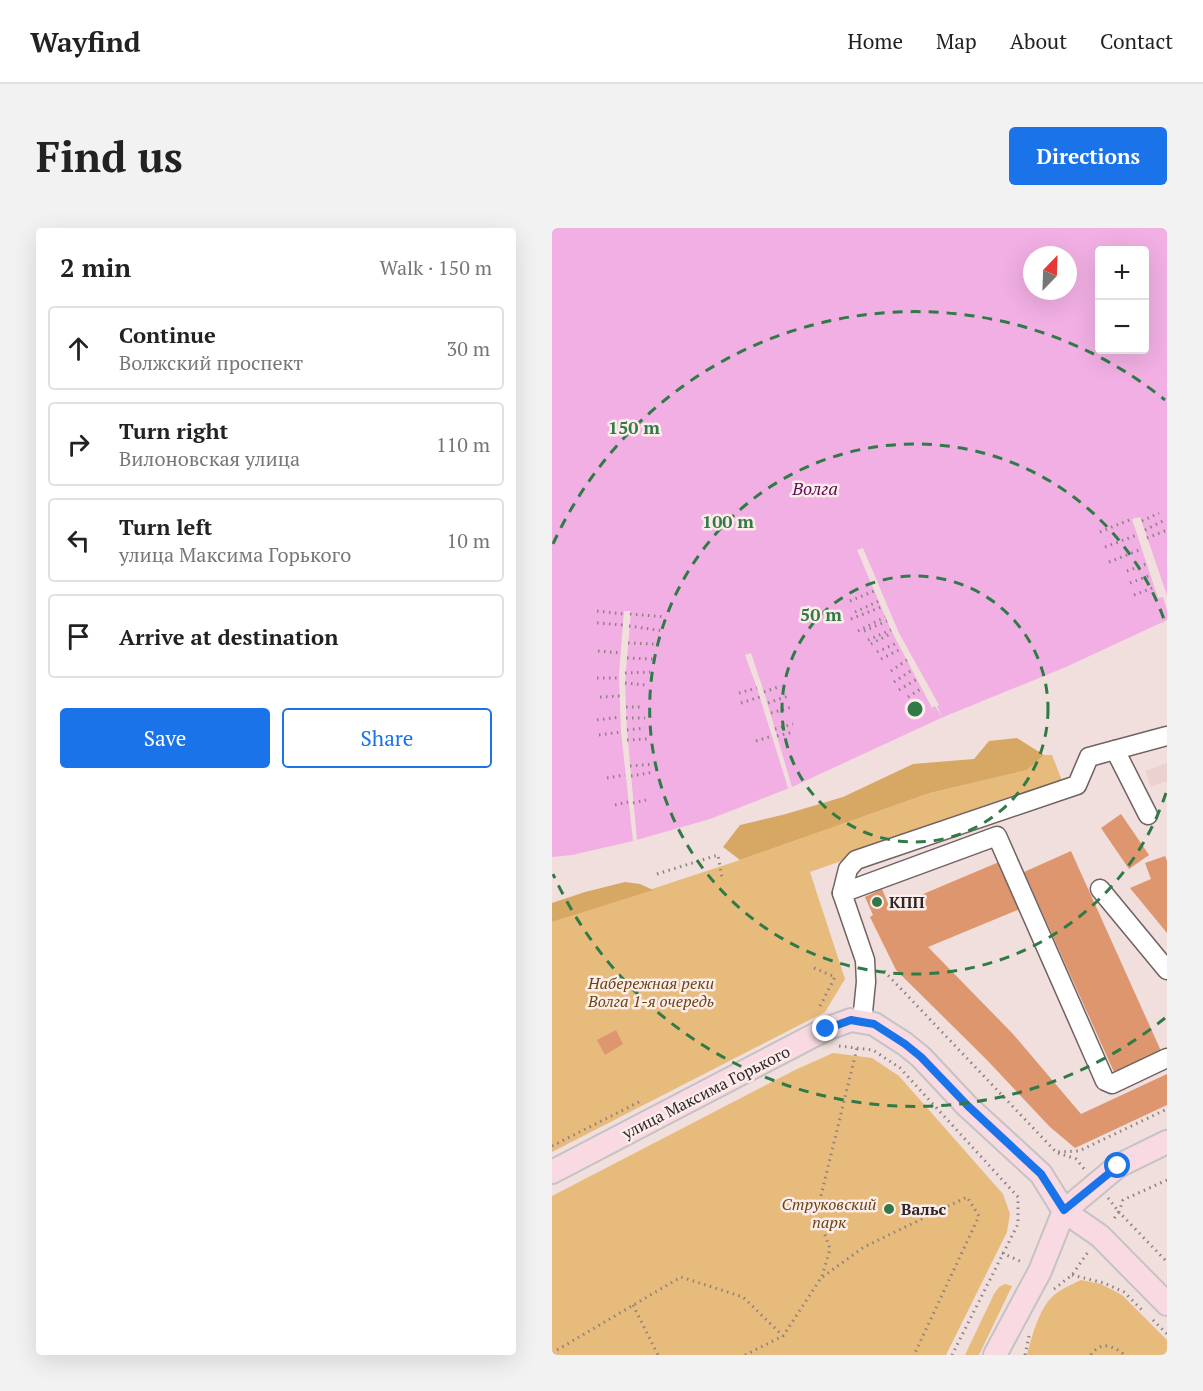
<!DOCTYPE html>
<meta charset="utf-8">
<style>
body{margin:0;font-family:"PT Serif",serif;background:#f2f2f2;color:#222}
.controls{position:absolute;right:18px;top:18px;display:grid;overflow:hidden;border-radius:6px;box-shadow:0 6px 24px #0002}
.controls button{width:54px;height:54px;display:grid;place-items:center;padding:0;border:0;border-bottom:2px solid #e0e0e0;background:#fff;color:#222;font:30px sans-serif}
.compass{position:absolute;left:471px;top:18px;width:54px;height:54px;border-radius:50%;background:#fff;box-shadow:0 6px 24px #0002;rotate:23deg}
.stop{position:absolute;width:18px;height:18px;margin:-14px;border:4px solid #1a73e8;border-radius:50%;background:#fff}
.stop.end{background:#1a73e8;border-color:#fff;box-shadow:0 2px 6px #0008}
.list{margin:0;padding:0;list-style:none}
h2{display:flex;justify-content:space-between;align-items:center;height:78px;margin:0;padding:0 24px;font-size:26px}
h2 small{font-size:20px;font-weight:400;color:#767676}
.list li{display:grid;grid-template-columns:39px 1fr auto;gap:18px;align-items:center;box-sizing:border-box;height:84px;margin:0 12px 12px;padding:0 12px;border:2px solid #e0e0e0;border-radius:6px}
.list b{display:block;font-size:22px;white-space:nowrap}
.list p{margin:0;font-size:20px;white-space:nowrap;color:#767676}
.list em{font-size:20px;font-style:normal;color:#767676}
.actions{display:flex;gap:12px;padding:18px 24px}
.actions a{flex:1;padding:14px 0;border:2px solid #1a73e8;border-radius:6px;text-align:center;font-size:21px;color:#1a73e8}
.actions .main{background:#1a73e8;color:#fff}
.icon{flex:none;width:33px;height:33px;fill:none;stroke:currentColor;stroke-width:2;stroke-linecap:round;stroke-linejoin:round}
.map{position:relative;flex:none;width:615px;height:1127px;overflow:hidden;border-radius:6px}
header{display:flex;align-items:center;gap:36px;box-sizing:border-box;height:84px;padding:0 30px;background:#fff;border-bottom:2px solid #e0e0e0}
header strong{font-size:28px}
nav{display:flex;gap:33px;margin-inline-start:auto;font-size:21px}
.intro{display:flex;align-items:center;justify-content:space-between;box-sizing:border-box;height:144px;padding:0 36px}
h1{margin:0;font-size:42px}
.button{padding:15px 27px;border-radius:6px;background:#1a73e8;color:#fff;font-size:21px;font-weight:700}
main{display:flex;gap:36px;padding:0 36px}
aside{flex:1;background:#fff;border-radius:6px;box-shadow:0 6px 24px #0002}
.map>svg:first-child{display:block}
</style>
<header>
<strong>Wayfind</strong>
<nav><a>Home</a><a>Map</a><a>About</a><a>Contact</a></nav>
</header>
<div class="intro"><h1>Find us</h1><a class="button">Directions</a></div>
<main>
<aside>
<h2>2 min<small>Walk · 150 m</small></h2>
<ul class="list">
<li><svg class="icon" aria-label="ahead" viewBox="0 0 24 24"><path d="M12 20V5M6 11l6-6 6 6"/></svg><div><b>Continue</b><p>Волжский проспект</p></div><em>30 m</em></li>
<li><svg class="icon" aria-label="right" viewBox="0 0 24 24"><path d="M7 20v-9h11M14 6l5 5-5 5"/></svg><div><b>Turn right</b><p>Вилоновская улица</p></div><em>110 m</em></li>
<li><svg class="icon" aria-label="left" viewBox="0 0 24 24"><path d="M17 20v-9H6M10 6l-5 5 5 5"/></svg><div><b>Turn left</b><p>улица Максима Горького</p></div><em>10 m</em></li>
<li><svg class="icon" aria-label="arrive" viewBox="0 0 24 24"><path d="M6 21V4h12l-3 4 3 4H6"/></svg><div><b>Arrive at destination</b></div></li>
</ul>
<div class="actions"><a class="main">Save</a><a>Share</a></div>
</aside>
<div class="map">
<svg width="615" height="1127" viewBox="0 0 615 1127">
<rect width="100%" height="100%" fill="#f0dfdd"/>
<path fill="#ebd2d0" d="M615,535V553L599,559L593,543Z"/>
<g fill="#e7bb7c">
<path d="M492,527H500L511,555L258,644L293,751L273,784L0,924V694L188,632L378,565L475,542Z"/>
<path d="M281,825L320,830L347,848L451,966L458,986L455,1004L394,1127H0V968L243,842Z"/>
<path d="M529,1052L549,1056L570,1067L615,1112V1127H475C479,1111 487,1081 500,1069C508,1061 519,1057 529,1052Z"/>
<path d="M453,1056L460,1058L427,1127H413L442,1066L447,1059Z"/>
</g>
<g fill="#d7a863">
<path d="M465,510L492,527L475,542L378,565L188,632L171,619L188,597L234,586L291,569L361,536L422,531L437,513Z"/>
<path d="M73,654L88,656L101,662L0,694V675L33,664Z"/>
</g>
<path fill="#f1afe3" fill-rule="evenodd" d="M0,0H615V392L514,439L389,490L240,559L158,591L81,613L20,627L0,629ZM548,22H592V122H548ZM480,27H516V63H480Z"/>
<g fill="#f0dfdd">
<path d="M588,289L615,367V382L611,369L606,370L580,291Z"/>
<path d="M311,320L347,405L387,477L385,478L390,489L383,478L380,480L339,402L305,322Z"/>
<path d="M72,383H79L73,455L75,502L85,612L81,613L69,504L67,447Z"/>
<path d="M199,425L212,464L240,559L236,560L205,460L193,427Z"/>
</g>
<g fill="#dd966d">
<path d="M569,586L597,627L577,641L549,600Z"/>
<path d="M519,623L609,823L562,844L472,644Z"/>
<path d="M613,628L615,633V705L578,660L599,651L593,635Z"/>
<path d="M447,634L468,681L376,719L461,806L529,886L615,846V877L523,920L498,899L434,831L344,742L318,689L321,687L313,669L330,661L338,680Z"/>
<path d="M64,802L71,816L53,827L45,812Z"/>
</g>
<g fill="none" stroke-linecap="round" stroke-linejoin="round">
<g stroke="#706260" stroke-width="21">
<g id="minor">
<path d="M563,522L596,587"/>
<path d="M548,661L615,742"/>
<path d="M290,665L296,641L304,632L525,557L537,529L615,508"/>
<path d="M310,794L314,754L313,732L290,665L445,608L553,853L560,856L615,830"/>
</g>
</g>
<g stroke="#c4c3c3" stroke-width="26">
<g id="major">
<path d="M0,944L274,801L299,792L322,796L353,816L369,829L415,878L489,946L512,983L548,1008L615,1076"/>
<path d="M443,1127L488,1043L512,983L566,938L615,914"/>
</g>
</g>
<g stroke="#8e8281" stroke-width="3" stroke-dasharray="1.5 4.5" stroke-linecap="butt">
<path d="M590,293L607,285"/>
<path d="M593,302L611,293"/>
<path d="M548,304L580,291"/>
<path d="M595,310L615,302"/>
<path d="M553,319L585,307"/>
<path d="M557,334L590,321"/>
<path d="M575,343L594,336"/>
<path d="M578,355L599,347"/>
<path d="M582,367L603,359"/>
<path d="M298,373L322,363"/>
<path d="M45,383L72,386"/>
<path d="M303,384L327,373"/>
<path d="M78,386L114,389"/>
<path d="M299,391L329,379"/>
<path d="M45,395L71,397"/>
<path d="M77,398L112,403"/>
<path d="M306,403L333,389"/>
<path d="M312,403L335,393"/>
<path d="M316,412L339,402"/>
<path d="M76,415L102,416"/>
<path d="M319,416L340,405"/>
<path d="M46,423L69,425"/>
<path d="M325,424L345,415"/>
<path d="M75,430L101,431"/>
<path d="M329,431L349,421"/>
<path d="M339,443L355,432"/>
<path d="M73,445L98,444"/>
<path d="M45,450H67"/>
<path d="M342,454L360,442"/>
<path d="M73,455L94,457"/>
<path d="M347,462L365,451"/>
<path d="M212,464L229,458"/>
<path d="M187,465L205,460"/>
<path d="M48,469L68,468"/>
<path d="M356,469L370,460"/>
<path d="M189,475L208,469"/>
<path d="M216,475L236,468"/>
<path d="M74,479H92"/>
<path d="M219,485L240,479"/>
<path d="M74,490H93"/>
<path d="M45,492L68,489"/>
<path d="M223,501L241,496"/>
<path d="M75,502L93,500"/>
<path d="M47,507L69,504"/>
<path d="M225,508L242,504"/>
<path d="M75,512L95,511"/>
<path d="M204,513L220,508"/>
<path d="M78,538L102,536"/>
<path d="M79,548L102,544"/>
<path d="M55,550L73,547"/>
<path d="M81,575L94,572"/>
<path d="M63,577L76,574"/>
<path d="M105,646L166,627L170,650"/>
<path d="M262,740L283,749L266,782"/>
<path d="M332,743L504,924L527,923L615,881"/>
<path d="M287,818L321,822L348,840L466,969V996L400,1127"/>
<path d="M0,918L87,874"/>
<path d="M506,925L524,931L533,942"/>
<path d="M615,952L571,972L567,984L615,1034"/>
<path d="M556,970L567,984L560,993"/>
<path d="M450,1025L470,1034"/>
<path d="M520,1047L552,1055L572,1064L590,1082"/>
<path d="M270,1048L278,1021L265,984L305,820"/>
<path d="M502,1061L520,1047L536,1024"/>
<path d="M81,1077L106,1127"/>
<path d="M601,1092L615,1106"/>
<path d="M0,1125L129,1049L191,1069L231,1108"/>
<path d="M193,1127L231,1108L269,1050L312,1019L415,969L427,988L362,1127"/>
<path d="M473,1127L477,1108"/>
<path d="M539,1127C549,1112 561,1118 573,1127"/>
</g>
<use href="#minor" stroke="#fff" stroke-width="18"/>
<use href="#major" stroke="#f9d9e2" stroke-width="22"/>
</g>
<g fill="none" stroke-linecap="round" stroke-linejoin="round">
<path stroke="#1a73e8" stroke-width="8" d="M274,801L299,792L310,794L322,796L353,816L369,829L416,878L489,946L512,982L566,938"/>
</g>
<g fill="none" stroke="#307a48" stroke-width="3" stroke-dasharray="10 8">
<circle cx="363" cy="481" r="133"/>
<path d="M614 565A265 265 0 1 1 614 397"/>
<path d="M613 790A398 398 0 0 1 1 646M1 316A398 398 0 0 1 613 172"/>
</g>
<g fill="#307a48" stroke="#fdecea" stroke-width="2">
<circle cx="325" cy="674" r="6"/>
<circle cx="337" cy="981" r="6"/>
</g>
<g text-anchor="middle" stroke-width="5" stroke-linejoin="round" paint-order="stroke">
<g font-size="16" font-weight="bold" fill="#2e2727" stroke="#fdecea" text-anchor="start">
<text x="337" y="680">КПП</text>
<text x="349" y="987">Вальс</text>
</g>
<g font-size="16" font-style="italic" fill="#674712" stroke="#fdecea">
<text x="99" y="761">Набережная реки<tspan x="99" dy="18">Волга 1-я очередь</tspan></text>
<text x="277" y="982">Струковский<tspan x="277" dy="18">парк</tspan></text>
</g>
<g font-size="16" fill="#2e2727" stroke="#fdecea">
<text transform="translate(154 864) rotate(-27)" y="6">улица Максима Горького</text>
</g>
<g font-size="18" font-style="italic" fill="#5a0c50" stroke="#fdecea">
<text x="263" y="267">Волга</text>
</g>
</g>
<circle cx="363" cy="481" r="9" fill="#307a48" stroke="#fdecea" stroke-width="3"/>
<g font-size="18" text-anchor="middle" font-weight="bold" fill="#307a48" stroke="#fdecea" stroke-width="5" stroke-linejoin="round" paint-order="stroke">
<text x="82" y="206">150 m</text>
<text x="176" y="300">100 m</text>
<text x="269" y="393">50 m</text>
</g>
</svg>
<div class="controls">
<button>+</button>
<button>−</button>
</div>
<svg class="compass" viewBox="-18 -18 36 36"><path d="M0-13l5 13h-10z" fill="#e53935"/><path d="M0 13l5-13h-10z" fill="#767676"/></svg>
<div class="stop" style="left:566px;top:938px"></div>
<div class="stop end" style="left:274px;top:801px"></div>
</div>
</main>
